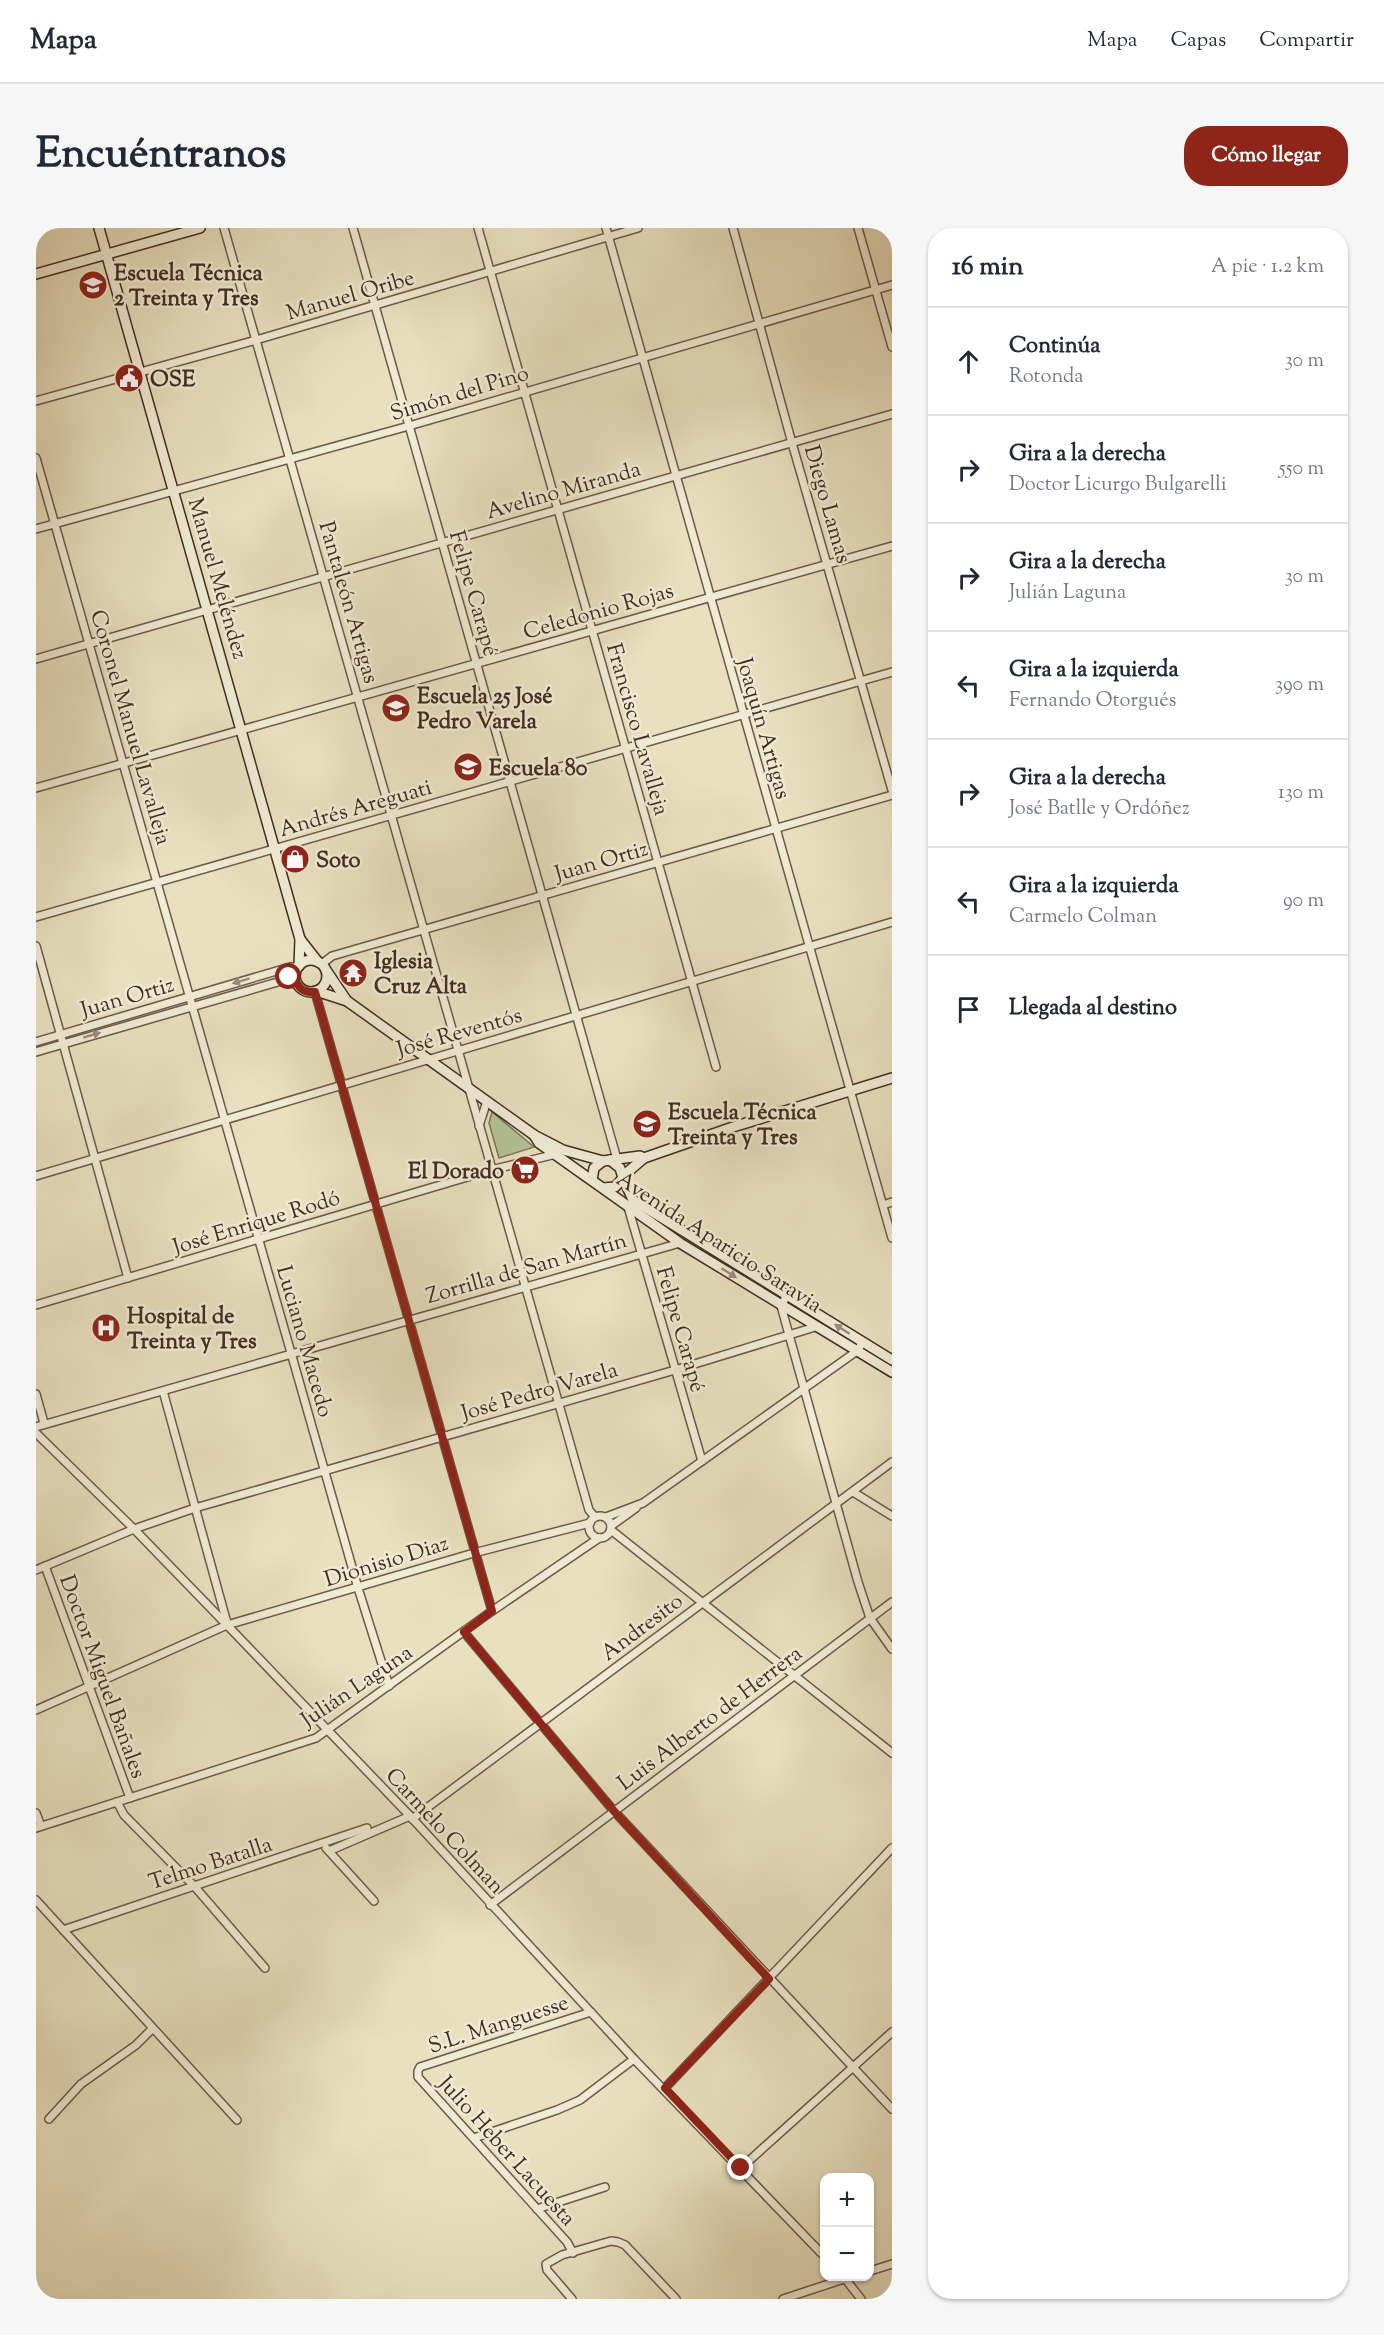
<!DOCTYPE html>
<html lang="es">
<meta charset="utf-8">
<style>
body{margin:0;font-family:"Sorts Mill Goudy",serif;background:#f6f6f7;color:#1f2937}
.controls{position:absolute;right:18px;bottom:18px;display:grid;overflow:hidden;border-radius:12px;box-shadow:0 2px 4px #0004}
.controls button{width:54px;height:54px;display:grid;place-items:center;padding:0;border:0;border-bottom:2px solid #e0e1e3;background:#fff;color:#1f2937;font:30px sans-serif}
.stop{position:absolute;width:18px;height:18px;margin:-14px;border:4px solid #8f2418;border-radius:50%;background:#fff}
.stop.end{background:#8f2418;border-color:#fff;box-shadow:0 2px 6px #0008}
.list{margin:0;padding:0;list-style:none}
h2{display:flex;justify-content:space-between;align-items:center;height:78px;margin:0;padding:0 24px;font-size:26px}
h2 small{font-size:20px;font-weight:400;color:#747a83}
.list li{display:grid;grid-template-columns:39px 1fr auto;gap:18px;align-items:center;box-sizing:border-box;height:108px;padding:0 24px;border-top:2px solid #e0e1e3}
.list b{display:block;font-size:22px;white-space:nowrap}
.list p{margin:0;font-size:20px;white-space:nowrap;color:#747a83}
.list em{font-size:20px;font-style:normal;color:#747a83}
.icon{flex:none;width:33px;height:33px;fill:none;stroke:currentColor;stroke-width:2;stroke-linecap:round;stroke-linejoin:round}
.map{position:relative;flex:none;width:856px;height:2071px;overflow:hidden;border-radius:24px}
header{display:flex;align-items:center;gap:36px;box-sizing:border-box;height:84px;padding:0 30px;background:#fff;border-bottom:2px solid #e0e1e3}
header strong{font-size:28px}
nav{display:flex;gap:33px;margin-inline-start:auto;font-size:21px}
.intro{display:flex;align-items:center;justify-content:space-between;box-sizing:border-box;height:144px;padding:0 36px}
h1{margin:0;font-size:42px}
.button{padding:15px 27px;border-radius:24px;background:#8f2418;color:#fff;font-size:21px;font-weight:700}
main{display:flex;gap:36px;padding:0 36px}
aside{flex:1;background:#fff;border-radius:24px;box-shadow:0 2px 4px #0004}
.map>svg:first-child{display:block}
</style>
<header>
<strong>Mapa</strong>
<nav><a>Mapa</a><a>Capas</a><a>Compartir</a></nav>
</header>
<div class="intro"><h1>Encuéntranos</h1><a class="button">Cómo llegar</a></div>
<main>
<div class="map">
<svg width="856" height="2071" viewBox="0 0 856 2071">
<rect width="100%" height="100%" fill="#e8e0bf"/>
<filter id="stains"><feTurbulence type="fractalNoise" baseFrequency=".00333" numOctaves="4"/><feColorMatrix values="0 0 0 0 .2 0 0 0 0 .09 0 0 0 0 .02 0 0 0 .5 -.17"/></filter>
<radialGradient id="worn" r=".72"><stop offset=".6" stop-color="#630" stop-opacity="0"/><stop offset="1" stop-color="#630" stop-opacity=".3"/></radialGradient>
<path fill="#b3c395" stroke="#7a785b" stroke-width="1.5" d="M456,884L498,919L463,930L453,895Z"/>
<g fill="none" stroke-linecap="round" stroke-linejoin="round">
<g stroke="#6c5a48" stroke-width="10">
<g id="street">
<path d="M188,0L553,1282L559,1289"/>
<path d="M317,0L581,931"/>
<path d="M442,0L680,839"/>
<path d="M570,0L856,1010"/>
<path d="M697,0L756,215L856,562"/>
<path d="M822,0L856,119"/>
<path d="M0,173L220,112L602,0"/>
<path d="M0,230L322,1360L353,1458"/>
<path d="M0,301L373,198L856,57"/>
<path d="M0,431L856,186"/>
<path d="M0,560L856,318"/>
<path d="M0,689L856,444"/>
<path d="M0,718L92,1050"/>
<path d="M286,736L296,728L856,567"/>
<path d="M279,764L456,1383"/>
<path d="M0,814L254,739H262"/>
<path d="M0,824L259,749"/>
<path d="M443,898L451,873"/>
<path d="M0,948L856,694"/>
<path d="M847,977L856,974"/>
<path d="M592,979L666,1233"/>
<path d="M751,1067L745,1078L822,1354L834,1390L856,1421"/>
<path d="M0,1077L455,942L520,926"/>
<path d="M127,1163L191,1395"/>
<path d="M0,1166L8,1195"/>
<path d="M0,1199L644,1015"/>
<path d="M0,1205L98,1301L191,1397L374,1588L598,1831L788,2028"/>
<path d="M817,1264L856,1288"/>
<circle cx="564" cy="1299" r="11"/>
<path d="M570,1289L607,1275L821,1123L827,1114"/>
<path d="M575,1298L600,1280"/>
<path d="M575,1302L856,1525"/>
<path d="M9,1338L94,1570"/>
<path d="M0,1342L98,1301L159,1280L639,1142L779,1099"/>
<path d="M428,1404L577,1582L856,1881"/>
<path d="M0,1482L191,1397L438,1325L554,1295"/>
<path d="M81,1574L88,1587L159,1659L229,1740"/>
<path d="M0,1585L5,1598"/>
<path d="M376,1591L856,1234"/>
<path d="M0,1600L280,1510L456,1383L563,1310"/>
<path d="M290,1620L338,1673"/>
<path d="M293,1623L374,1588"/>
<path d="M0,1672L201,1892"/>
<path d="M454,1677L856,1374"/>
<path d="M27,1702L331,1600"/>
<path d="M629,1860L856,1620"/>
<path d="M13,1891L45,1856L100,1817L116,1801"/>
<path d="M438,1910L521,1882L544,1872L598,1831"/>
<path d="M705,1940L856,1804"/>
<path d="M501,1981L569,1959"/>
<path d="M537,2025L531,2014L382,1849V1843L384,1839L555,1784"/>
<path d="M834,2043L856,2036"/>
<path d="M807,2048L825,2071"/>
<path d="M536,2071L511,2042L510,2036L526,2027L575,2013L582,2014L589,2017L640,2071"/>
<path d="M747,2071L817,2048"/>
</g>
</g>
<g stroke="#422d21" stroke-width="12">
<g id="secondary">
<path d="M63,0L264,711L263,738"/>
<path d="M0,46L164,0"/>
<path d="M264,711L282,734"/>
<circle cx="275" cy="748" r="16"/>
<path d="M290,742L311,773"/>
<path d="M280,763L311,773L498,907L527,922L567,933"/>
<path d="M498,907L503,915L644,1015L856,1144"/>
<path d="M574,932L604,928L608,930"/>
<path d="M587,948L608,930L697,899L856,850"/>
<path d="M587,950L597,972L856,1132"/>
<path d="M556,952L558,940L567,933L574,932L584,940L587,950L579,959L567,960"/>
</g>
</g>
<use href="#street" stroke="#f0ebd5" stroke-width="7"/>
<use href="#secondary" stroke="#f0ebd5" stroke-width="9"/>
</g>
<defs><path id="oneway-solid" d="M-6-.8H1V-3.2L6.5 0L1 3.2V.8H-6Z" transform="scale(1.5)"/></defs>
<g fill="#998c7b">
<use href="#oneway-solid" transform="translate(205 753) rotate(163)"/>
<use href="#oneway-solid" transform="translate(56 807) rotate(-16)"/>
<use href="#oneway-solid" transform="translate(693 1045) rotate(32)"/>
<use href="#oneway-solid" transform="translate(806 1101) rotate(-148)"/>
</g>
<g fill="none" stroke-linecap="round" stroke-linejoin="round">
<path stroke="#8f2418" stroke-width="8" d="M253,749H259C261,760 268,765 279,764L456,1383L428,1404L577,1582L733,1751L629,1860L705,1940"/>
</g>
<defs>
<g id="school-disc" transform="scale(1.5)"><circle r="9.5" fill="#8f2418" stroke="#f0ebd5"/><path d="M0-5L7-2L0 1L-7-2ZM-4 1L0 2.5L4 1V4Q0 6-4 4Z" fill="#fff"/></g>
<g id="civic-disc" transform="scale(1.5)"><circle r="9.5" fill="#8f2418" stroke="#f0ebd5"/><path d="M-.6-6.5H3V-4.5H.6V-3L4-1V1h2V6H-6V1h2V-1L-.6-3ZM-1.2 2.5V6h2.4V2.5Z" fill="#fff"/></g>
<g id="shop-disc" transform="scale(1.5)"><circle r="9.5" fill="#8f2418" stroke="#f0ebd5"/><path d="M-5-2.5h2.3a2.7 3.5 0 0 1 5.4 0H5L5.5 6h-11ZM-1.5-2.5h3a1.5 2.3 0 0 0-3 0Z" fill="#fff"/></g>
<g id="temple-disc" transform="scale(1.5)"><circle r="9.5" fill="#8f2418" stroke="#f0ebd5"/><path d="M0-6L5-2H3V0L6.5 2.5H4V6H1.5V3h-3V6H-4V2.5H-6.5L-3 0V-2H-5Z" fill="#fff"/></g>
<g id="supermarket-disc" transform="scale(1.5)"><circle r="9.5" fill="#8f2418" stroke="#f0ebd5"/><path d="M-6-5.5h2.5l.6 2H6L4.5 2H-2.5L-4.4-4H-6ZM-1.5 3.2a1.3 1.3 0 1 0 .1 0ZM3 3.2a1.3 1.3 0 1 0 .1 0Z" fill="#fff"/></g>
<g id="hospital-disc" transform="scale(1.5)"><circle r="9.5" fill="#8f2418" stroke="#f0ebd5"/><path d="M-5-5h3v3.5h4V-5h3V5h-3V1.5h-4V5h-3Z" fill="#fff"/></g>
</defs>
<g fill-rule="evenodd">
<use href="#school-disc" x="57" y="57"/>
<use href="#civic-disc" x="93" y="150"/>
<use href="#school-disc" x="360" y="480"/>
<use href="#school-disc" x="432" y="539"/>
<use href="#shop-disc" x="259" y="631"/>
<use href="#temple-disc" x="317" y="745"/>
<use href="#school-disc" x="611" y="896"/>
<use href="#supermarket-disc" x="489" y="942"/>
<use href="#hospital-disc" x="70" y="1100"/>
</g>
<g text-anchor="middle" stroke-width="5" stroke-linejoin="round" paint-order="stroke">
<g font-size="22" font-weight="bold" fill="#422d21" stroke="#f0ebd5" text-anchor="start">
<text x="78" y="52">Escuela Técnica<tspan x="78" dy="25">2 Treinta y Tres</tspan></text>
<text x="114" y="158">OSE</text>
<text x="381" y="475">Escuela 25 José<tspan x="381" dy="25">Pedro Varela</tspan></text>
<text x="453" y="547">Escuela 80</text>
<text x="280" y="639">Soto</text>
<text x="338" y="740">Iglesia<tspan x="338" dy="25">Cruz Alta</tspan></text>
<text x="632" y="891">Escuela Técnica<tspan x="632" dy="25">Treinta y Tres</tspan></text>
<text x="468" y="950" text-anchor="end">El Dorado</text>
<text x="91" y="1095">Hospital de<tspan x="91" dy="25">Treinta y Tres</tspan></text>
</g>
<g font-size="22" fill="#422d21" stroke="#f0ebd5">
<text transform="translate(314 66) rotate(-16)" y="8">Manuel Oribe</text>
<text transform="translate(423 164) rotate(-17)" y="8">Simón del Pino</text>
<text transform="translate(527 261) rotate(-16)" y="8">Avelino Miranda</text>
<text transform="translate(793 276) rotate(74)" y="8">Diego Lamas</text>
<text transform="translate(183 350) rotate(74)" y="8">Manuel Meléndez</text>
<text transform="translate(439 365) rotate(74)" y="8">Felipe Carapé</text>
<text transform="translate(314 374) rotate(74)" y="8">Pantaleón Artigas</text>
<text transform="translate(562 382) rotate(-16)" y="8">Celedonio Rojas</text>
<text transform="translate(96 499) rotate(74)" y="8">Coronel Manuel Lavalleja</text>
<text transform="translate(729 500) rotate(74)" y="8">Joaquín Artigas</text>
<text transform="translate(603 501) rotate(74)" y="8">Francisco Lavalleja</text>
<text transform="translate(319 579) rotate(-16)" y="8">Andrés Areguati</text>
<text transform="translate(565 632) rotate(-16)" y="8">Juan Ortiz</text>
<text transform="translate(91 768) rotate(-16)" y="8">Juan Ortiz</text>
<text transform="translate(423 803) rotate(-16)" y="8">José Reventós</text>
<text transform="translate(220 993) rotate(-17)" y="8">José Enrique Rodó</text>
<text transform="translate(684 1013) rotate(33)" y="8">Avenida Aparicio Saravia</text>
<text transform="translate(490 1039) rotate(-16)" y="8">Zorrilla de San Martín</text>
<text transform="translate(646 1101) rotate(74)" y="8">Felipe Carapé</text>
<text transform="translate(270 1113) rotate(74)" y="8">Luciano Macedo</text>
<text transform="translate(503 1162) rotate(-16)" y="8">José Pedro Varela</text>
<text transform="translate(350 1332) rotate(-17)" y="8">Dionisio Diaz</text>
<text transform="translate(605 1398) rotate(-37)" y="8">Andresito</text>
<text transform="translate(68 1448) rotate(70)" y="8">Doctor Miguel Bañales</text>
<text transform="translate(320 1457) rotate(-34)" y="8">Julián Laguna</text>
<text transform="translate(673 1489) rotate(-37)" y="8">Luis Alberto de Herrera</text>
<text transform="translate(410 1602) rotate(47)" y="8">Carmelo Colman</text>
<text transform="translate(174 1634) rotate(-18)" y="8">Telmo Batalla</text>
<text transform="translate(462 1795) rotate(-18)" y="8">S.L. Manguesse</text>
<text transform="translate(472 1922) rotate(48)" y="8">Julio Heber Lacuesta</text>
</g>
</g>
<rect width="100%" height="100%" filter="url(#stains)"/>
<rect width="100%" height="100%" fill="url(#worn)"/>
</svg>
<div class="controls">
<button>+</button>
<button>−</button>
</div>
<div class="stop" style="left:253px;top:749px"></div>
<div class="stop end" style="left:705px;top:1940px"></div>
</div>
<aside>
<h2>16 min<small>A pie · 1.2 km</small></h2>
<ul class="list">
<li><svg class="icon" aria-label="ahead" viewBox="0 0 24 24"><path d="M12 20V5M6 11l6-6 6 6"/></svg><div><b>Continúa</b><p>Rotonda</p></div><em>30 m</em></li>
<li><svg class="icon" aria-label="right" viewBox="0 0 24 24"><path d="M7 20v-9h11M14 6l5 5-5 5"/></svg><div><b>Gira a la derecha</b><p>Doctor Licurgo Bulgarelli</p></div><em>550 m</em></li>
<li><svg class="icon" aria-label="right" viewBox="0 0 24 24"><path d="M7 20v-9h11M14 6l5 5-5 5"/></svg><div><b>Gira a la derecha</b><p>Julián Laguna</p></div><em>30 m</em></li>
<li><svg class="icon" aria-label="left" viewBox="0 0 24 24"><path d="M17 20v-9H6M10 6l-5 5 5 5"/></svg><div><b>Gira a la izquierda</b><p>Fernando Otorgués</p></div><em>390 m</em></li>
<li><svg class="icon" aria-label="right" viewBox="0 0 24 24"><path d="M7 20v-9h11M14 6l5 5-5 5"/></svg><div><b>Gira a la derecha</b><p>José Batlle y Ordóñez</p></div><em>130 m</em></li>
<li><svg class="icon" aria-label="left" viewBox="0 0 24 24"><path d="M17 20v-9H6M10 6l-5 5 5 5"/></svg><div><b>Gira a la izquierda</b><p>Carmelo Colman</p></div><em>90 m</em></li>
<li><svg class="icon" aria-label="arrive" viewBox="0 0 24 24"><path d="M6 21V4h12l-3 4 3 4H6"/></svg><div><b>Llegada al destino</b></div></li>
</ul>
</aside>
</main>
